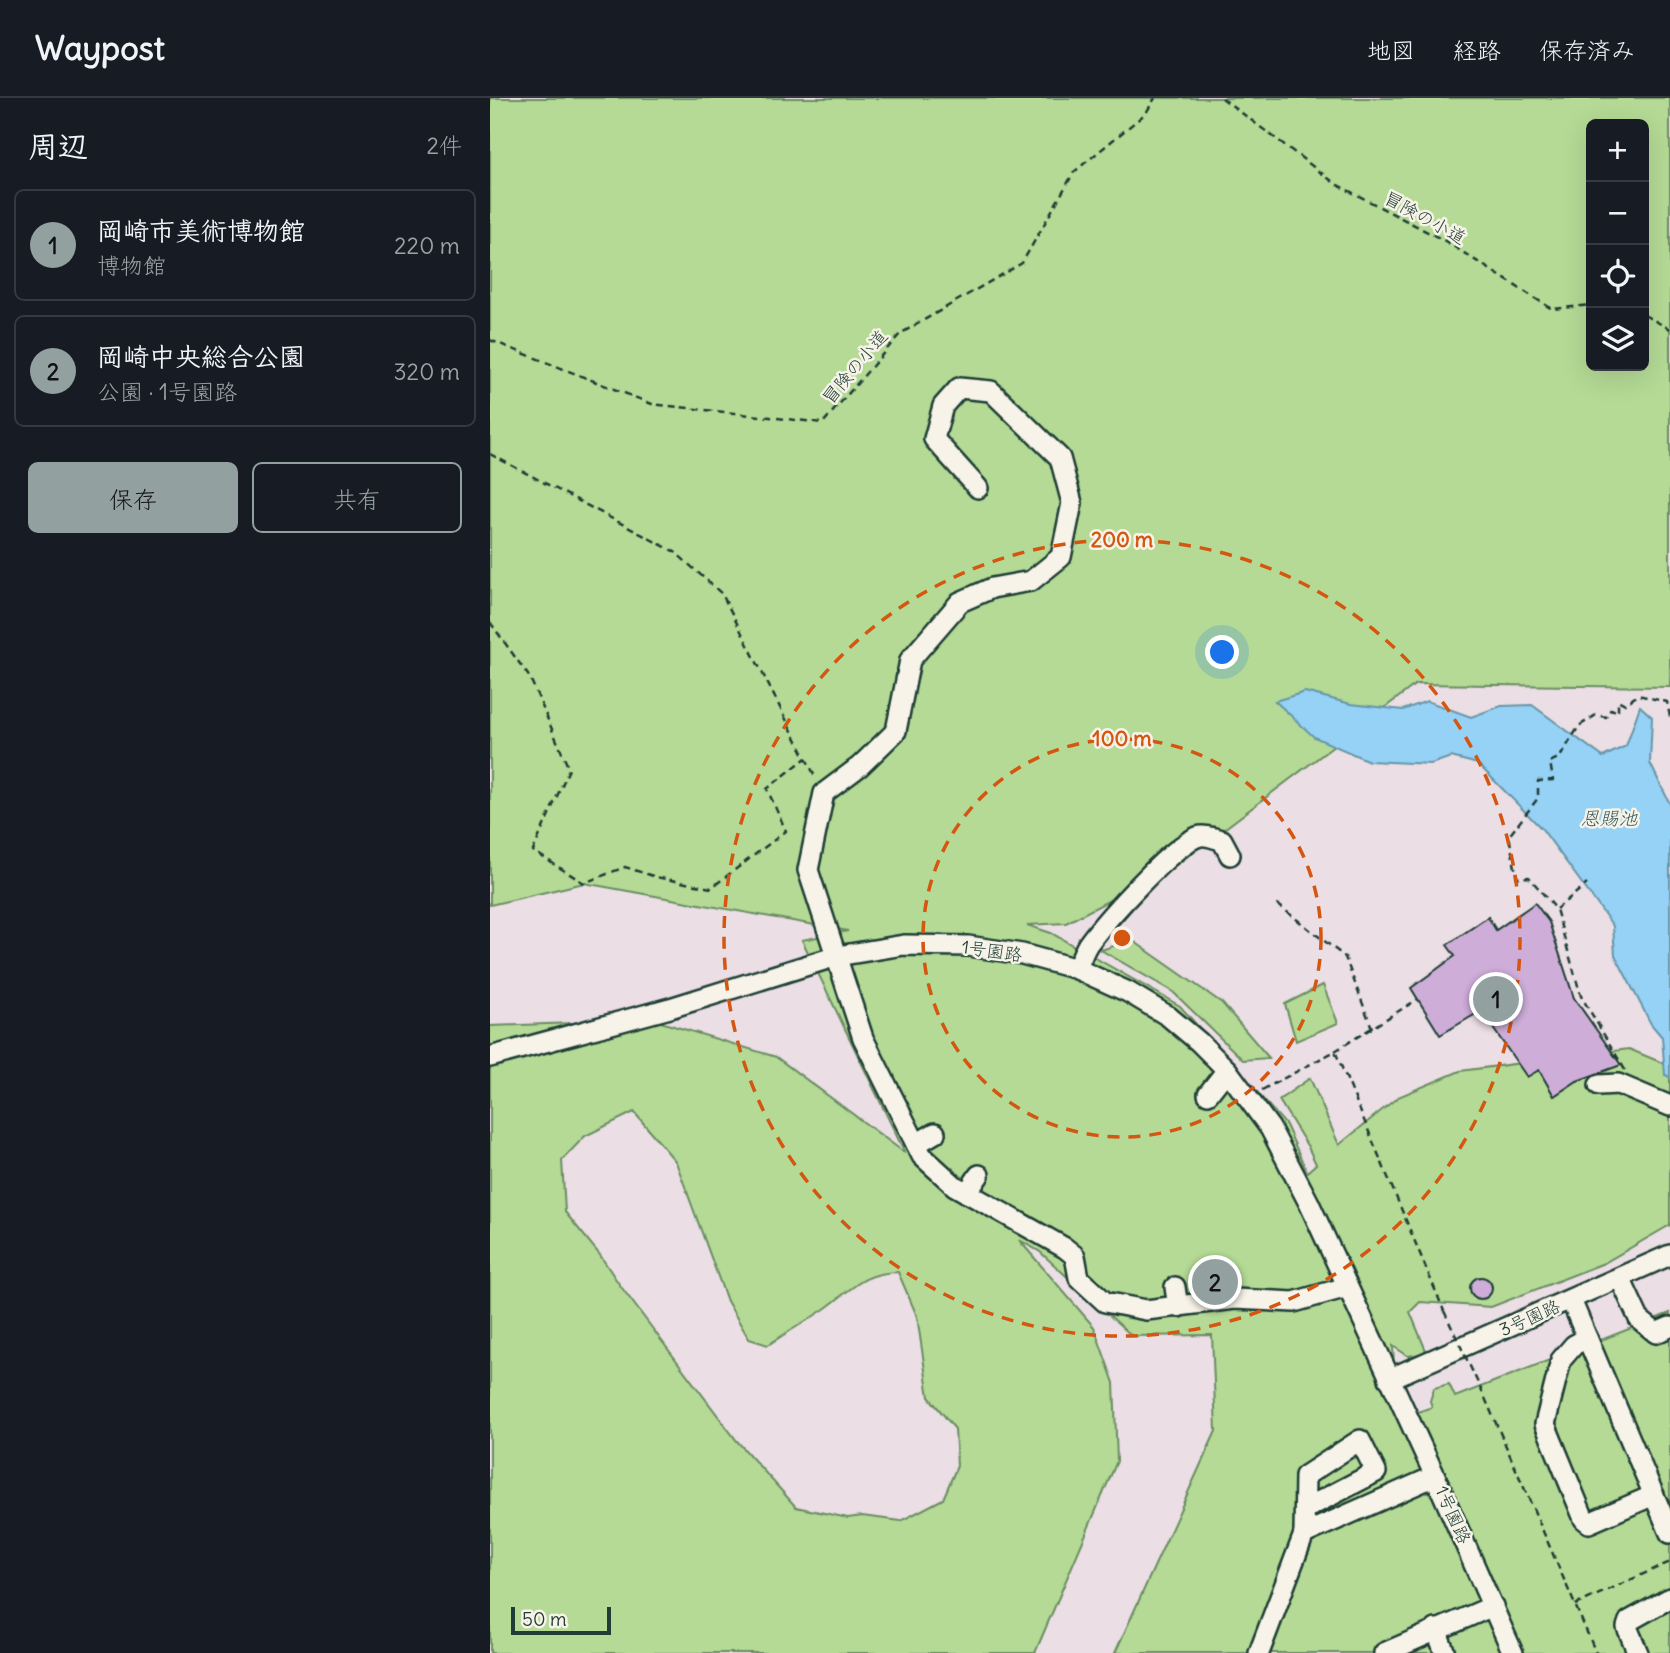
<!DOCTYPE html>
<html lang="ja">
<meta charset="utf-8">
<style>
body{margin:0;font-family:Delius,"Klee One",sans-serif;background:#20242c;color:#f1f3f6}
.controls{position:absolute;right:21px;top:21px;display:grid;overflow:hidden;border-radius:10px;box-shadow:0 7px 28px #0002}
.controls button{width:63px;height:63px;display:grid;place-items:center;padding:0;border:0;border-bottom:2px solid #363941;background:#171b24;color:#f1f3f6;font:35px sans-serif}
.scale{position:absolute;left:21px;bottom:18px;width:100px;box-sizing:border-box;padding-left:7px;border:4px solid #1f3d34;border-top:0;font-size:19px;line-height:24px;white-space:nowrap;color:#1f3d34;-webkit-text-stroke:5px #f7f3e8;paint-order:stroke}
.you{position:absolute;left:733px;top:555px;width:24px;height:24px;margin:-18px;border:5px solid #fff;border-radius:50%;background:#1a73e8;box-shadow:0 0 0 10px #1a73e833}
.badge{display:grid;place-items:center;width:46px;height:46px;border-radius:50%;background:#92a19f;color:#111;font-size:23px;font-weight:700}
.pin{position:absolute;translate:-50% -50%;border:4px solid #fff;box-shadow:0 2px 7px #0006}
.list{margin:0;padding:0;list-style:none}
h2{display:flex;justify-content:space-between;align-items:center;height:91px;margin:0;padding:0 28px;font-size:30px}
h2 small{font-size:23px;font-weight:400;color:#9ea1a6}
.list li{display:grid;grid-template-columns:46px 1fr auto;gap:21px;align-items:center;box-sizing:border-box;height:112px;margin:0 14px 14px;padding:0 14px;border:2px solid #363941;border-radius:10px}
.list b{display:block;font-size:26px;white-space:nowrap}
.list p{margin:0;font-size:23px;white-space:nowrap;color:#9ea1a6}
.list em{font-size:23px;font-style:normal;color:#9ea1a6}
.actions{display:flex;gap:14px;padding:21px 28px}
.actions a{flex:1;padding:16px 0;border:2px solid #92a19f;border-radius:10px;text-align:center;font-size:24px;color:#92a19f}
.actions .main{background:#92a19f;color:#111}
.icon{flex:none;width:38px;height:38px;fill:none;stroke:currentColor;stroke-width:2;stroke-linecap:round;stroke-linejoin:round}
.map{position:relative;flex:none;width:1180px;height:1555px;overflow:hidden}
header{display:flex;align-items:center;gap:42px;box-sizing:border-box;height:98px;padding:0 35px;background:#171b24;border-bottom:2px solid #363941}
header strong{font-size:33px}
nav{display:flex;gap:38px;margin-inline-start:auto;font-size:24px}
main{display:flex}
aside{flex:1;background:#171b24}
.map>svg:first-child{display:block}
</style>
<header>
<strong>Waypost</strong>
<nav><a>地図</a><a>経路</a><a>保存済み</a></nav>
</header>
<main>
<aside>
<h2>周辺<small>2件</small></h2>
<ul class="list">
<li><span class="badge">1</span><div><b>岡崎市美術博物館</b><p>博物館</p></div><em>220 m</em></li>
<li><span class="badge">2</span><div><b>岡崎中央総合公園</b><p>公園 · 1号園路</p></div><em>320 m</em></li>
</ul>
<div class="actions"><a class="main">保存</a><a>共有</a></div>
</aside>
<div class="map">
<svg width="1180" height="1555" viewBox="0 0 1180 1555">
<rect width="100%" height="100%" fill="#ebdee4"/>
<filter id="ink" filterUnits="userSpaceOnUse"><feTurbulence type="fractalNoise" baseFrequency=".0143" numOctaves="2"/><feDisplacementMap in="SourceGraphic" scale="14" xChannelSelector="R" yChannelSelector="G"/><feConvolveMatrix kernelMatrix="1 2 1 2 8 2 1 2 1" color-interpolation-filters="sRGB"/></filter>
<g filter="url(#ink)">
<g fill="#b4da95" stroke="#6a8c64" stroke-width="2" fill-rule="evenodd">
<path d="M0,0H1180V589L926,586L685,768L576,825L537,827L561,835L690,908L796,1027L817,1074L826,1066L818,1049L789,1002L820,980L849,1047L908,999L970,973L1139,951L1180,968V1127L1114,1165L1001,1209L930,1204L920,1214L937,1255L918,1258L903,1248L904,1268L925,1315L942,1309L940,1303L944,1290L959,1286L965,1299L1180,1215V1555H625L726,1333L722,1237L642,1238L549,1153L529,1142L604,1229L624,1285L627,1363L545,1555H0V928L164,922L286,959L415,1055L312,842L358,833L94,785L0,807ZM1101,26H1154V268H1101ZM144,1014L186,1064L237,1203L259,1241L278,1247C296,1235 315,1224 333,1212C362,1192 370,1175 408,1174L427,1218L439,1299L465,1331L467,1368L453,1401L411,1423L372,1418L358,1420L306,1409L247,1343L129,1186L110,1157L75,1114L72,1062L95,1038Z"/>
<path d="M642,842L732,905L779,960L753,962L683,894L611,852Z"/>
<path d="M833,887L848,925L806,943L795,906Z"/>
</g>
<path fill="#96d1f6" stroke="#6696a8" stroke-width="2" d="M815,594L861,606L913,612L937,603L981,619L1011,608L1042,607L1113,659L1136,648L1150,608L1162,619L1160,665L1180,706V979L1175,977L1172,939L1161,926L1125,857L1123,828L1052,731L988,666L961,659L941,666L879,663L824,639L785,603Z"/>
<g fill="#ceadd9" stroke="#1f3d34" stroke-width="2">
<path d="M1045,805L1059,824L1084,900L1131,967L1087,983L1064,998L1049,972L1037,979L991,913L950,937L921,890L965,858L957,847L998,819L1006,832Z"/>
<circle cx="991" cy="1190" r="11"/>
</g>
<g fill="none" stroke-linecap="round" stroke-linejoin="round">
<g stroke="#1f3d34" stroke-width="24">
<g id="minor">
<path d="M488,390L444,341L453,308L469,290L501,293L570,360L582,405L571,459L541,483L502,490L470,504L420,562L406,633L370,668L334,695L318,772L373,940L432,1058L465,1088L575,1150L585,1158L589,1180L615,1204L656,1212L745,1201L804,1204L857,1189"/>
<path d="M587,871C590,863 593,854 598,846C614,824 687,741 711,738C717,737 726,741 732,742L740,757"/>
<path d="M0,959L180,910L347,858L414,847L478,848L532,856L587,871L638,894L678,918L709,944L737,972L780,1030L819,1105L945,1378L1023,1555"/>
<path d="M1109,987L1128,986L1180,1008"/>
<path d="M718,996L737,972"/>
<path d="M426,1046L445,1035"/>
<path d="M477,1095L489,1077"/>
<path d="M1130,1180L1149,1221L1166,1235L1180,1229"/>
<path d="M685,1189L688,1209"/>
<path d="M1081,1202L1180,1435"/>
<path d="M1097,1240L1084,1247L1071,1262L1055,1326L1094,1421L1099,1425L1164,1397"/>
<path d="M899,1281L1180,1157"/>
<path d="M814,1436L815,1378L870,1342L886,1374L815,1411"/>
<path d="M946,1531L955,1555"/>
<path d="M769,1555L814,1436L945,1378"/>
<path d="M894,1555L1003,1508"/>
<path d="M1148,1555L1137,1529L1139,1523L1180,1500"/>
</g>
</g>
<g stroke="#1f3d34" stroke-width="2.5" stroke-dasharray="7 5" stroke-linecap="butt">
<path d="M732,0L846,86L955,143L1062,211L1101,207"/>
<path d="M1154,217L1180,231"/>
<path d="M0,242L162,306L333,325L410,236L532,165L584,74L656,15L665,0"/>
<path d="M0,356L185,454L232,496L326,680"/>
<path d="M0,524L40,580L79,671L43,753L94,785L135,769L166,779L221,790L296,733L277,691L316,660"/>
<path d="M787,806L855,859L882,930"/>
<path d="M1066,811L1097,786"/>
<path d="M845,953L928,901"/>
<path d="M1135,972L1091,898L1066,811L1039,779L1027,780L1019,738L1048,700V683L1063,682L1060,664L1070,659L1089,628L1106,617L1116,619L1121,611L1128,614V602L1135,606L1148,597L1177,604L1180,619"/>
<path d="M772,992L845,953L954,1213"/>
<path d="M995,1300L1106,1555"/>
<path d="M1085,1507L1180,1464"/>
</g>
<use href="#minor" stroke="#f7f3e8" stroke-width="19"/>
<path stroke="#1f3d34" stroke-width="2.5" stroke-dasharray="7 5" stroke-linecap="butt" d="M954,1213L995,1300"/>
</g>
</g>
<g fill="none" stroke="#d45610" stroke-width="3.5" stroke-dasharray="12 9">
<circle cx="632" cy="840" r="199"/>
<circle cx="632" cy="840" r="398"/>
</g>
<g text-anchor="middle" stroke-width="5" stroke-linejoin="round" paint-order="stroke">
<g font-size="18" fill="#1f3d34" stroke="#f7f3e8">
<text transform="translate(935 120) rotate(29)" y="6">冒険の小道</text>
<text transform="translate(365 269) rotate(-50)" y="6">冒険の小道</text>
<text transform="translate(502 853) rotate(8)" y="6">1号園路</text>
<text transform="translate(1040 1220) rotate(-24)" y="6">3号園路</text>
<text transform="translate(963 1417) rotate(66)" y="6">1号園路</text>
</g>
<g font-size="19" font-style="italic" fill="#375b5b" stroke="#f7f3e8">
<text x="1119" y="727">恩賜池</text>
</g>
</g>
<circle cx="632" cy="840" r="10" fill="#d45610" stroke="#f7f3e8" stroke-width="3.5"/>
<g font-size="21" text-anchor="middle" font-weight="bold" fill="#d45610" stroke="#f7f3e8" stroke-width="5" stroke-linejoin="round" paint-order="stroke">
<text x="632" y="449">200 m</text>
<text x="632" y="648">100 m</text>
</g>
</svg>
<div class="controls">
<button>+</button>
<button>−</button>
<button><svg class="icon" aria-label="locate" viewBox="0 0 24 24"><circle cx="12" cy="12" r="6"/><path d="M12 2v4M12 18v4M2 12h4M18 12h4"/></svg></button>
<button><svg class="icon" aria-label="layers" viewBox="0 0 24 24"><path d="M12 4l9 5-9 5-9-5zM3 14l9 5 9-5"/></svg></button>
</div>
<div class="scale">50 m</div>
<div class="you"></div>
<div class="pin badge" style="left:1006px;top:901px">1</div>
<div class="pin badge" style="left:725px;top:1184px">2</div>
</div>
</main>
